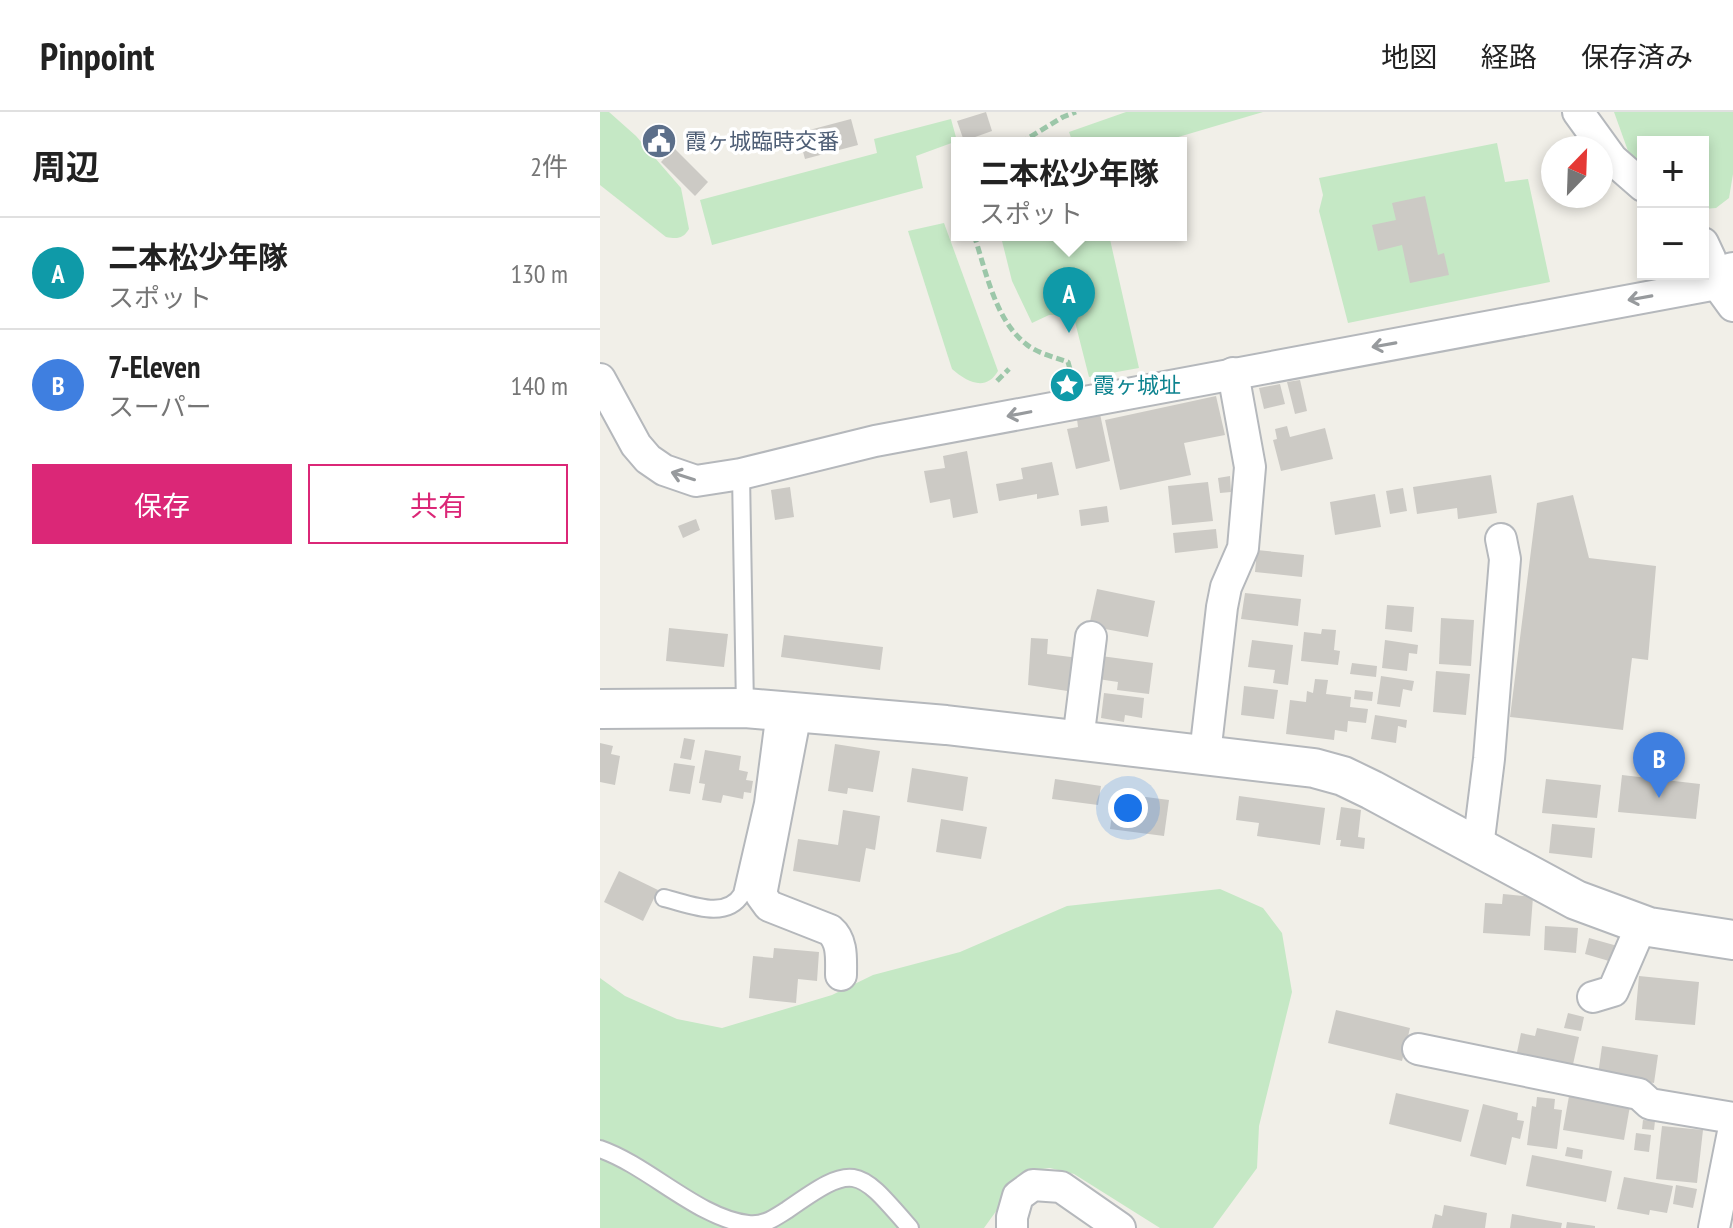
<!DOCTYPE html>
<html lang="ja">
<meta charset="utf-8">
<style>
body{margin:0;font-family:"PT Sans Narrow","Noto Sans JP",sans-serif;background:#f2f2f2;color:#222}
.controls{position:absolute;right:24px;top:24px;display:grid;overflow:hidden;border-radius:0px;box-shadow:0 4px 12px #0003}
.controls button{width:72px;height:72px;display:grid;place-items:center;padding:0;border:0;border-bottom:2px solid #e0e0e0;background:#fff;color:#222;font:40px sans-serif}
.compass{position:absolute;left:941px;top:24px;width:72px;height:72px;border-radius:50%;background:#fff;box-shadow:0 4px 12px #0003;rotate:23deg}
.you{position:absolute;left:528px;top:696px;width:28px;height:28px;margin:-20px;border:6px solid #fff;border-radius:50%;background:#1a73e8;box-shadow:0 0 0 12px #1a73e833}
.badge{display:grid;place-items:center;width:52px;height:52px;border-radius:50%;background:#db2777;color:#fff;font-size:26px;font-weight:700}
.pin{position:absolute;translate:-50% -66px;filter:drop-shadow(0 2px 4px #0008)}
.pin::after{content:'';position:absolute;top:42px;width:28px;height:24px;background:inherit;clip-path:polygon(0 0,100% 0,50% 100%)}
.popup{position:absolute;left:351px;top:25px;width:236px;height:104px;box-sizing:border-box;display:grid;place-content:center;border-radius:0px;background:#fff;filter:drop-shadow(0 2px 6px #0005);font-size:26px;white-space:nowrap;color:#767676}
.popup b{font-size:30px;color:#222}
.popup::after{content:'';position:absolute;left:50%;top:100%;margin-left:-16px;border:16px solid transparent;border-top-color:#fff}
.list{margin:0;padding:0;list-style:none}
h2{display:flex;justify-content:space-between;align-items:center;height:104px;margin:0;padding:0 32px;font-size:34px}
h2 small{font-size:26px;font-weight:400;color:#767676}
.list li{display:grid;grid-template-columns:52px 1fr auto;gap:24px;align-items:center;box-sizing:border-box;height:112px;padding:0 32px;border-top:2px solid #e0e0e0}
.list b{display:block;font-size:30px;white-space:nowrap}
.list p{margin:0;font-size:26px;white-space:nowrap;color:#767676}
.list em{font-size:26px;font-style:normal;color:#767676}
.actions{display:flex;gap:16px;padding:24px 32px}
.actions a{flex:1;padding:18px 0;border:2px solid #db2777;border-radius:0px;text-align:center;font-size:28px;color:#db2777}
.actions .main{background:#db2777;color:#fff}
.map{position:relative;flex:none;width:1133px;height:1116px;overflow:hidden}
header{display:flex;align-items:center;gap:48px;box-sizing:border-box;height:112px;padding:0 40px;background:#fff;border-bottom:2px solid #e0e0e0}
header strong{font-size:38px}
nav{display:flex;gap:44px;margin-inline-start:auto;font-size:28px}
main{display:flex}
aside{flex:1;background:#fff}
.map>svg:first-child{display:block}
</style>
<header>
<strong>Pinpoint</strong>
<nav><a>地図</a><a>経路</a><a>保存済み</a></nav>
</header>
<main>
<aside>
<h2>周辺<small>2件</small></h2>
<ul class="list">
<li><span class="badge" style="background:#0f9aa8">A</span><div><b>二本松少年隊</b><p>スポット</p></div><em>130 m</em></li>
<li><span class="badge" style="background:#3f7fe0">B</span><div><b>7-Eleven</b><p>スーパー</p></div><em>140 m</em></li>
</ul>
<div class="actions"><a class="main">保存</a><a>共有</a></div>
</aside>
<div class="map">
<svg width="1133" height="1116" viewBox="0 0 1133 1116">
<rect width="100%" height="100%" fill="#f1efe8"/>
<g fill="#c5e8c5">
<path d="M0,0H9L36,24L81,76L89,117C83,127 77,127 66,125L0,73Z"/>
<path d="M526,0H663L558,31H473L469,20Z"/>
<path d="M1014,0H1133V62L1129,86L1116,96L1103,97V30H1043V58L1032,50Z"/>
<path d="M351,7L357,29L316,44L323,76L112,133L100,88L277,41L274,27Z"/>
<path d="M897,31L905,70L928,67L950,170L748,211L719,99L723,83L719,66Z"/>
<path d="M344,111L398,259C386,280 367,270 352,257L308,119Z"/>
<path d="M426,123H509L539,256L489,265L473,202L449,203L432,211L412,169L402,129Z"/>
<path d="M620,777L663,796L682,821L692,880L659,1014L657,1056L613,1116H560L474,1062L450,1056L425,1059L384,1116H0V866L25,884L77,907L122,916L232,883L273,863L360,840L467,794Z"/>
</g>
<g fill="#cccac5">
<path d="M386,0L392,19L364,29L357,9Z"/>
<path d="M251,7L258,33L205,47L198,21Z"/>
<path d="M58,16L72,34L60,43L45,25Z"/>
<path d="M395,25L397,31H377V30Z"/>
<path d="M74,36L108,70L95,84L61,50Z"/>
<path d="M825,84L838,143L844,141L849,163L810,171L802,133L778,139L772,113L796,108L792,91Z"/>
<path d="M700,268L707,299L695,302L687,270Z"/>
<path d="M680,272L685,292L664,297L659,276Z"/>
<path d="M616,284L625,323L584,331L591,363L520,378L505,308Z"/>
<path d="M500,302L510,349L476,357L467,317L478,315L477,307Z"/>
<path d="M687,314L690,325L725,316L733,347L681,359L673,328L677,327L675,317Z"/>
<path d="M367,339L378,401L353,406L350,387L330,391L324,359L345,356L343,344Z"/>
<path d="M452,350L459,383L437,387V382L399,389L396,372L423,367L421,356Z"/>
<path d="M891,363L897,401L858,407L857,396L817,402L813,375Z"/>
<path d="M630,364L631,380L620,381L618,366Z"/>
<path d="M608,370L613,409L572,413L568,374Z"/>
<path d="M190,375L194,405L175,408L171,378Z"/>
<path d="M803,376L807,399L790,402L786,379Z"/>
<path d="M775,382L781,415L735,423L730,390Z"/>
<path d="M973,383L989,446L1056,454L1048,548L1032,546L1023,618L910,605L937,391Z"/>
<path d="M507,394L509,410L481,414L479,398Z"/>
<path d="M96,407L100,418L83,426L78,414Z"/>
<path d="M616,417L618,436L575,441L573,421Z"/>
<path d="M657,438L704,443L702,465L655,460Z"/>
<path d="M497,477L555,489L548,525L489,514Z"/>
<path d="M645,481L701,487L698,514L641,507Z"/>
<path d="M787,493L814,495L812,520L785,517Z"/>
<path d="M841,506L874,508L871,554L839,552Z"/>
<path d="M69,516L128,522L124,555L66,549Z"/>
<path d="M722,517L736,518L734,538L740,539L738,553L701,549L704,520L721,522Z"/>
<path d="M184,523L283,535L280,558L181,545Z"/>
<path d="M431,526L448,527L447,542L479,546L474,580L428,573Z"/>
<path d="M652,528L693,533L688,573L673,571L675,558L648,555Z"/>
<path d="M785,528L818,533L817,542L809,541L807,559L782,556Z"/>
<path d="M501,544L553,551L549,582L517,578L518,570L498,567Z"/>
<path d="M752,551L777,554L776,565L750,562Z"/>
<path d="M836,559L870,562L866,603L833,600Z"/>
<path d="M781,564L814,569L812,579L803,577L800,595L777,592Z"/>
<path d="M715,567L728,568L726,582L751,585L750,595L768,597L766,611L748,609L747,620L735,618L734,628L686,622L690,588L706,590L707,579L713,581Z"/>
<path d="M644,574L678,578L674,607L641,603Z"/>
<path d="M755,578L773,580L772,589L754,587Z"/>
<path d="M504,581L544,586L542,606L525,603L524,610L501,606Z"/>
<path d="M775,603L807,608L806,616L798,614L796,631L771,627Z"/>
<path d="M84,626L95,628L91,648L80,646Z"/>
<path d="M0,631L13,634L11,642L20,644L15,673L0,670Z"/>
<path d="M235,632L280,639L273,680L248,676L247,682L228,679Z"/>
<path d="M105,638L141,644L139,658L148,660L146,668L153,669L151,681L144,680L143,687L123,683L121,691L102,688L105,672L99,671Z"/>
<path d="M74,651L95,654L90,682L69,679Z"/>
<path d="M312,656L368,665L363,699L307,690Z"/>
<path d="M1022,663L1100,672L1096,707L1018,700Z"/>
<path d="M455,667L501,674L498,693L452,687Z"/>
<path d="M946,667L1001,673L997,706L942,701Z"/>
<path d="M515,681L569,688L564,724L510,717Z"/>
<path d="M639,684L725,696L720,733L657,724L659,711L636,708Z"/>
<path d="M741,695L761,698L758,725L765,726L764,737L740,734L741,728H736Z"/>
<path d="M243,698L280,704L275,738L266,736L260,770L193,759L198,727L238,733Z"/>
<path d="M341,707L387,715L381,747L336,740Z"/>
<path d="M952,712L995,716L992,746L949,741Z"/>
<path d="M19,759L58,778L43,809L4,790Z"/>
<path d="M903,782L933,785L930,824L883,821L885,791L902,792Z"/>
<path d="M945,814L978,816L976,841L944,838Z"/>
<path d="M989,826L1021,835L1016,851L985,842Z"/>
<path d="M174,836L219,840L217,869L198,867L196,891L149,886L153,844L173,846Z"/>
<path d="M1039,864L1099,870L1095,913L1035,908Z"/>
<path d="M736,898L810,916L802,949L728,931Z"/>
<path d="M968,901L984,905L981,919L964,916Z"/>
<path d="M937,916L979,925L972,957L916,945L921,921L935,924Z"/>
<path d="M1002,934L1058,943L1054,971L998,963Z"/>
<path d="M796,981L869,998L861,1030L789,1012Z"/>
<path d="M969,984L1030,994L1024,1028L963,1018Z"/>
<path d="M937,985L955,987L954,997L962,998L957,1037L927,1033L932,994L936,995Z"/>
<path d="M883,992L918,1001L917,1008L924,1009L920,1027L912,1025L906,1053L870,1044Z"/>
<path d="M1043,1008L1055,1009L1054,1018L1042,1017Z"/>
<path d="M1062,1014L1103,1018L1097,1071L1056,1067Z"/>
<path d="M1036,1021L1051,1023L1049,1040L1034,1038Z"/>
<path d="M967,1035L983,1038L982,1047L965,1044Z"/>
<path d="M932,1043L1012,1059L1006,1090L926,1074Z"/>
<path d="M1024,1065L1073,1074L1067,1101L1050,1098L1049,1103L1017,1097Z"/>
<path d="M1076,1073L1097,1077L1093,1096L1073,1092Z"/>
<path d="M844,1093L887,1101L885,1116H832L835,1102L842,1104Z"/>
<path d="M912,1102L962,1111L961,1116H910Z"/>
<path d="M967,1110L995,1114V1116H966Z"/>
</g>
<g fill="none" stroke-linecap="round" stroke-linejoin="round">
<g stroke="#b5b8bc" stroke-width="20">
<g id="service">
<path d="M141,362L145,596"/>
<path d="M64,786C89,792 126,809 142,782L163,691L175,599"/>
<path d="M0,1037C49,1054 98,1106 148,1112C164,1114 174,1106 187,1098C255,1050 257,1055 310,1116"/>
</g>
</g>
<g stroke="#b5b8bc" stroke-width="34">
<g id="minor">
<path d="M978,0L1012,47L1043,74"/>
<path d="M1103,131L1110,146L1117,172L1133,194"/>
<path d="M0,267L36,333L48,347L64,358L96,369L141,362L275,329L1117,172L1129,157L1133,156"/>
<path d="M196,601L161,783L169,794L230,818C243,829 241,847 241,863"/>
<path d="M478,628L491,525"/>
<path d="M605,642L622,495L626,475L643,436L650,355L633,261"/>
<path d="M878,735L889,647L905,447L901,427"/>
<path d="M993,885L1013,879L1042,812"/>
<path d="M818,937L1039,982L1050,992L1133,1006"/>
<path d="M412,1116V1105L418,1084L433,1073L461,1075L520,1116"/>
<path d="M1114,1116L1133,1020"/>
</g>
</g>
<g stroke="#b5b8bc" stroke-width="42">
<path id="tertiary" d="M0,597L145,596L346,613L714,656L743,664L772,678L976,788L1049,815L1133,828"/>
</g>
<g stroke="#9cc7a9" stroke-width="5" stroke-dasharray="8 4" stroke-linecap="butt">
<path d="M420,31L463,5L476,0"/>
<path d="M357,65V70"/>
<path d="M374,123C386,159 395,208 426,232C437,241 454,245 468,250L473,268"/>
<path d="M399,124L404,123"/>
<path d="M397,269L409,257"/>
</g>
<use href="#service" stroke="#fff" stroke-width="16"/>
<use href="#minor" stroke="#fff" stroke-width="30"/>
<use href="#tertiary" stroke="#fff" stroke-width="38"/>
</g>
<defs><path id="oneway-shaft" d="M-6 0H5M1.5-3L5.5 0L1.5 3" fill="none" stroke-width="1.6" stroke-linecap="round" stroke-linejoin="round" transform="scale(2)"/></defs>
<g stroke="#979a9d">
<use href="#oneway-shaft" transform="translate(1040 186) rotate(170)"/>
<use href="#oneway-shaft" transform="translate(784 233) rotate(170)"/>
<use href="#oneway-shaft" transform="translate(419 302) rotate(169)"/>
<use href="#oneway-shaft" transform="translate(83 364) rotate(-162)"/>
</g>
<defs>
<g id="civic-disc" transform="scale(1.8)"><circle r="9.5" fill="#5c6f8a" stroke="#fff"/><path d="M-.6-6.5H3V-4.5H.6V-3L4-1V1h2V6H-6V1h2V-1L-.6-3ZM-1.2 2.5V6h2.4V2.5Z" fill="#fff"/></g>
<g id="sight-disc" transform="scale(1.8)"><circle r="9.5" fill="#0f9aa8" stroke="#fff"/><path d="M0-6L1.8-2.2L6-1.7L2.9 1.2L3.7 5.4L0 3.3L-3.7 5.4L-2.9 1.2L-6-1.7L-1.8-2.2Z" fill="#fff"/></g>
</defs>
<g fill-rule="evenodd">
<use href="#civic-disc" x="59" y="29"/>
<use href="#sight-disc" x="467" y="273"/>
</g>
<g text-anchor="middle" stroke-width="7" stroke-linejoin="round" paint-order="stroke">
<g font-size="22" fill="#4e5e75" stroke="#fff" text-anchor="start">
<text x="85" y="37">霞ヶ城臨時交番</text>
</g>
<g font-size="22" fill="#0d838f" stroke="#fff" text-anchor="start">
<text x="493" y="281">霞ヶ城址</text>
</g>
</g>
</svg>
<div class="controls">
<button>+</button>
<button>−</button>
</div>
<svg class="compass" viewBox="-18 -18 36 36"><path d="M0-13l5 13h-10z" fill="#e53935"/><path d="M0 13l5-13h-10z" fill="#767676"/></svg>
<div class="you"></div>
<div class="pin badge" style="left:469px;top:221px;background:#0f9aa8">A</div>
<div class="popup"><b>二本松少年隊</b>スポット</div>
<div class="pin badge" style="left:1059px;top:686px;background:#3f7fe0">B</div>
</div>
</main>
